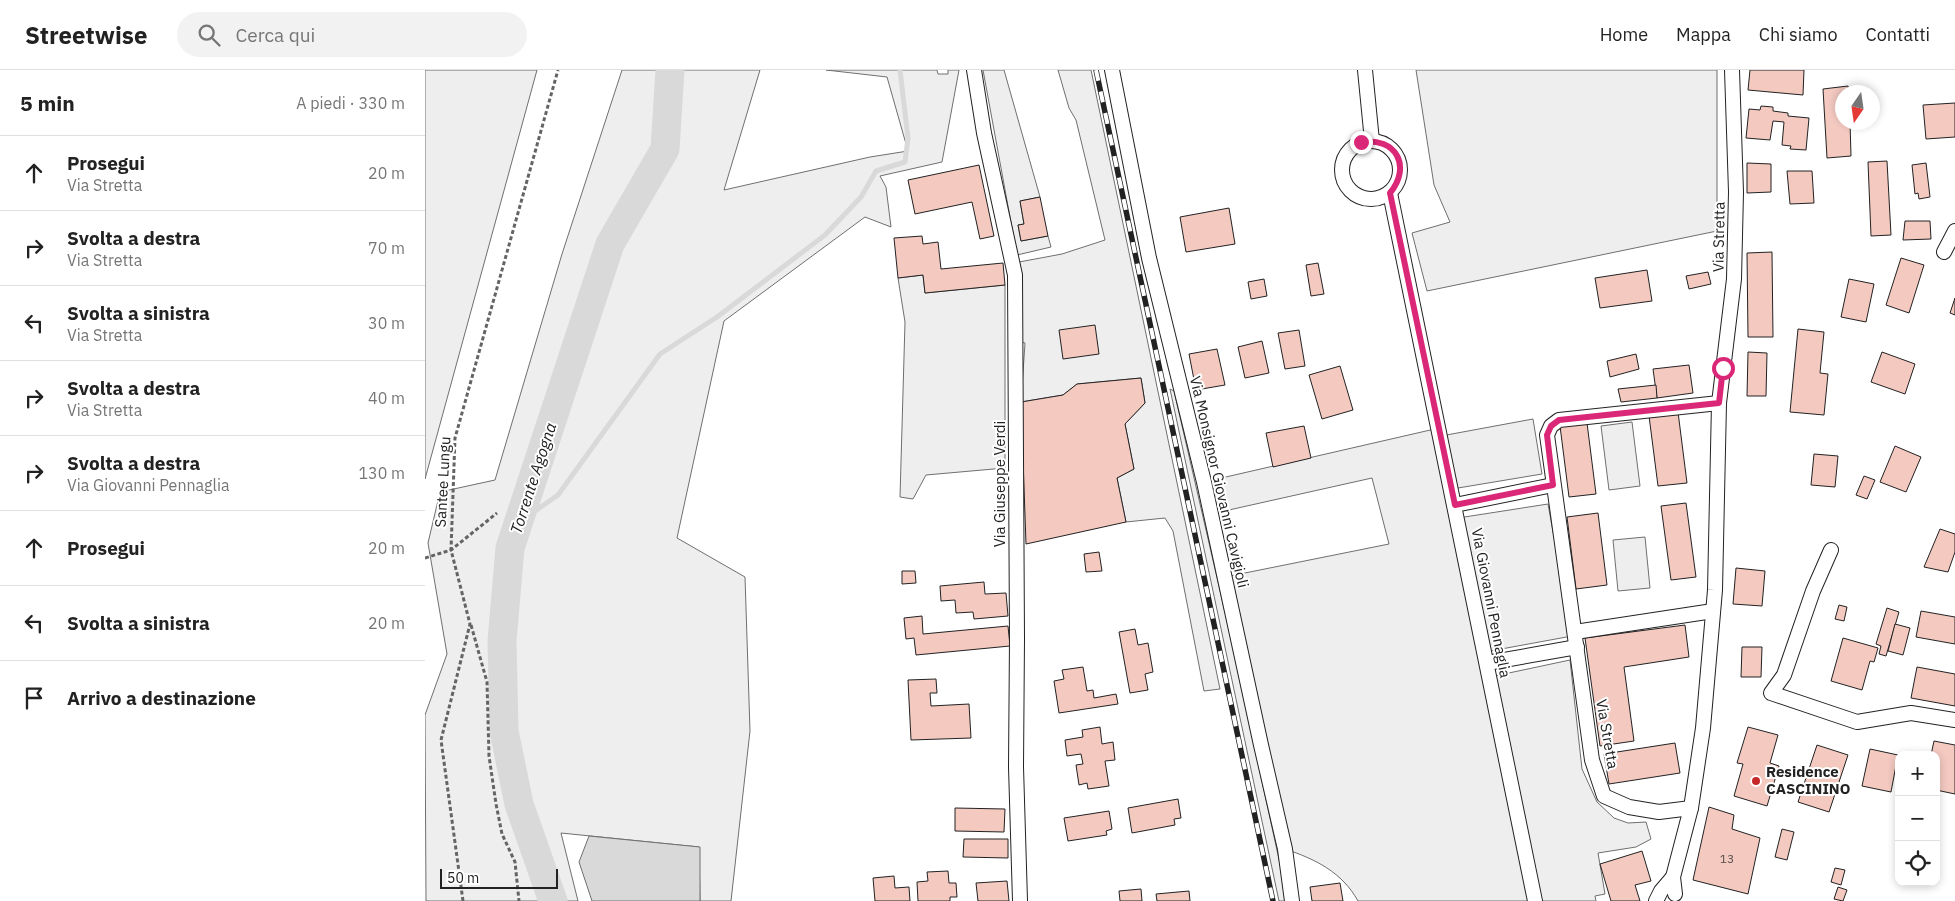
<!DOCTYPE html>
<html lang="it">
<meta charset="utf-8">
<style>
body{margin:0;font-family:"IBM Plex Sans",sans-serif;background:#f2f2f2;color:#222}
.controls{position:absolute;right:15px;bottom:15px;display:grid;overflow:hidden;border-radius:10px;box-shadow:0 2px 8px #0003}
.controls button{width:45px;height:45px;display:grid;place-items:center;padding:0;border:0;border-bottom:1px solid #e0e0e0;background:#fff;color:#222;font:25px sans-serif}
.compass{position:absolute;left:1410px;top:15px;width:45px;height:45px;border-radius:50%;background:#fff;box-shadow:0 2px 8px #0003;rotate:193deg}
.scale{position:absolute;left:15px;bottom:12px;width:118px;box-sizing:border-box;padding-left:5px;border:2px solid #222;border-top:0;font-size:14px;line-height:18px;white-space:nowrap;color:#222;-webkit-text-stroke:4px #fff;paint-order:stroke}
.stop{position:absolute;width:15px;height:15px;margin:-11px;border:4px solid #db2777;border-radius:50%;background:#fff}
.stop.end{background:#db2777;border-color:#fff;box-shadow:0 1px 5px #0008}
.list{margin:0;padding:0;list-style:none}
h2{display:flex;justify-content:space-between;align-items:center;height:65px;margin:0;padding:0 20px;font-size:21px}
h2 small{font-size:16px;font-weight:400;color:#767676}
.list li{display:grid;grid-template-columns:32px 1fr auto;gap:15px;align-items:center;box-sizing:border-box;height:75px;padding:0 20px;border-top:1px solid #e0e0e0}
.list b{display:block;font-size:19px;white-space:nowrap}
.list p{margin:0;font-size:16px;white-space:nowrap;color:#767676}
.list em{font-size:16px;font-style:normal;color:#767676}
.icon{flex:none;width:28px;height:28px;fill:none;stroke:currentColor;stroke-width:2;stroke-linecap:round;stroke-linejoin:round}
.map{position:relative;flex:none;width:1530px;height:831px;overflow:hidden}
header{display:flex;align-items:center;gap:30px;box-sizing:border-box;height:70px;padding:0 25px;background:#fff;border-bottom:1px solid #e0e0e0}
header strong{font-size:24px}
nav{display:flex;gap:28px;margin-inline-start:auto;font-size:18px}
.search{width:350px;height:45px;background:#f2f2f2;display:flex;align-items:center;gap:12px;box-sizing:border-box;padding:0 18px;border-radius:28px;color:#767676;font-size:19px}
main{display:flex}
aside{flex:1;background:#fff}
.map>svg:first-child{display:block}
</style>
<header>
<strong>Streetwise</strong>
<div class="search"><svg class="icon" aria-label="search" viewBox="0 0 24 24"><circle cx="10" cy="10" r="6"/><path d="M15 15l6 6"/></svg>Cerca qui</div>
<nav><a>Home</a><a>Mappa</a><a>Chi siamo</a><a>Contatti</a></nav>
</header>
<main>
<aside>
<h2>5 min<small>A piedi · 330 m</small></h2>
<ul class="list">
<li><svg class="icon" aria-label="ahead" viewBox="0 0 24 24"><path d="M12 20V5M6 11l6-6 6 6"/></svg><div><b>Prosegui</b><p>Via Stretta</p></div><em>20 m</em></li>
<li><svg class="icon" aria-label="right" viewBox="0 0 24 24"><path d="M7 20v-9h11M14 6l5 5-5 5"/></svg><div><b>Svolta a destra</b><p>Via Stretta</p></div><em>70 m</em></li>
<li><svg class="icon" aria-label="left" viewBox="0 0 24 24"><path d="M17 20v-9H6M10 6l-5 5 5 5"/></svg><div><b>Svolta a sinistra</b><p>Via Stretta</p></div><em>30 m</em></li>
<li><svg class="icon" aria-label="right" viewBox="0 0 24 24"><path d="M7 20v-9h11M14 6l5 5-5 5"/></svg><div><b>Svolta a destra</b><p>Via Stretta</p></div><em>40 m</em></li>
<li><svg class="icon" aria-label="right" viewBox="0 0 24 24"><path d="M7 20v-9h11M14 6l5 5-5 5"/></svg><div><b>Svolta a destra</b><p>Via Giovanni Pennaglia</p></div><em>130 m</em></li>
<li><svg class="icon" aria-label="ahead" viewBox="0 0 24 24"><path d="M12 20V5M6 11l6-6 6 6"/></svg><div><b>Prosegui</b></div><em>20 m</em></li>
<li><svg class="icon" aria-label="left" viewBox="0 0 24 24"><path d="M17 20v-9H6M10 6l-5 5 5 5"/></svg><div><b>Svolta a sinistra</b></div><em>20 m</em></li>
<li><svg class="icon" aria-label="arrive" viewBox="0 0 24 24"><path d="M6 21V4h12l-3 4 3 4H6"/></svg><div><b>Arrivo a destinazione</b></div></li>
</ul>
</aside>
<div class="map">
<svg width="1530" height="831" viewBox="0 0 1530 831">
<rect width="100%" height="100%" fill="#fff"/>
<g fill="#eee" stroke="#6f6f6f">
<path d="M0,0H112L0,409Z"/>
<path d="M197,0H335L299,120L445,87L483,81L462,7L401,0H512L513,4H523V0H534L517,92L455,106L461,117L466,157L440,147L299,251L252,468L320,507L325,661L306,831H275L274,777L136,763L153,831H1L0,645L22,584L3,473L15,422L70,410L137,184Z"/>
<path d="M558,0H579L615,127L595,131L599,154L593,155L596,171L623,166L626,177L592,185Z"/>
<path d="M633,0H666L795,619L779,621L748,461L740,448L701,452L692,408L709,399L700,354L720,333L716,308L652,314L638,325L596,332L600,273L596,272L594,192L637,184L680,170L651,50L644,38Z"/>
<path d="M991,0H1292V161L1002,221L987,163L1025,152L1009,115Z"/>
<path d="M498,205L500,223L580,215V398L501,405L488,429L475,427L480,252L473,208Z"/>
<path d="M745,319L749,321L805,564L863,831H854Z"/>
<path d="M1108,349L1117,404L1027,419L1033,448L1123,434L1147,566L1060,582L1065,607L1145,590L1157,699L1172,732L1189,748L1203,753L1221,752L1226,769L1211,777L1173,783L1180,824L1170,826L1171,831H933C917,802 890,789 860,779L800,507L964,474L947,408L786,444L779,412L1014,358L1016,366Z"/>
<path d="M1207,352L1215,416L1184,420L1176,356Z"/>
<path d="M1220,467L1225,518L1193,521L1188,470Z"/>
</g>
<path fill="#d9d9d9" stroke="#6f6f6f" d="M164,766L275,777V831H167L154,792Z"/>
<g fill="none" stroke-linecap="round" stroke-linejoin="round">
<path stroke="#d9d9d9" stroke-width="5" d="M93,453L133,425L235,284L292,247L400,165L436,127L451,101L480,92L483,68L475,0"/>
<path stroke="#d9d9d9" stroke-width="29" d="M128,831L94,734L79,661L77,571L85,478L185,174L240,79L245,0"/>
</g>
<g fill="#f3c9c0" stroke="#222">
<path d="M1325,0H1379L1378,25L1323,20Z"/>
<path d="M1423,16L1424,22H1418V52H1425L1426,86L1402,88L1398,19Z"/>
<path d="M1530,33V67L1501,69L1498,35Z"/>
<path d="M1336,36L1348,37V41L1363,43V46L1384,48L1381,80L1365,79L1366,76L1357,75L1359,52L1348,51L1345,70L1321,68L1324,39L1335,40Z"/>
<path d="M1462,91L1466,165L1446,166L1443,92Z"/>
<path d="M1322,93L1346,94V122L1322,123Z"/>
<path d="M1501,93L1505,127L1494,129L1493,123L1490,124L1487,95Z"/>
<path d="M554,95L569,166L555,169L547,132L490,144L483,110Z"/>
<path d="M1362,101H1387L1389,133L1365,134Z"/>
<path d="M615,127L623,166L596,171L593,155L599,154L595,131Z"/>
<path d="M804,138L810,174L761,182L755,147Z"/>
<path d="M1480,151H1505L1506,169L1478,170Z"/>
<path d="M497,166L498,174L513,172L516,199L578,193L580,215L500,223L498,205L473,208L469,168Z"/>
<path d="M1347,182L1348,267H1323L1322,183Z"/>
<path d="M1476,188L1499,195L1484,243L1461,235Z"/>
<path d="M893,193L899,224L886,226L881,195Z"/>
<path d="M1222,200L1227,231L1175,238L1170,208Z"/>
<path d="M1283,202L1286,214L1264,219L1261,206Z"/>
<path d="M839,209L842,226L826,229L823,212Z"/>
<path d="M1424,209L1449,214L1441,252L1416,247Z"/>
<path d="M1530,228V245L1525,243Z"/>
<path d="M670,255L674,284L638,289L634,260Z"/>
<path d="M1373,259L1399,262L1395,303L1403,304L1399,345L1365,342Z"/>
<path d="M874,260L880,296L860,299L853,263Z"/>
<path d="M837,271L844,303L820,308L813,277Z"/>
<path d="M792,279L800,315L771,320L764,284Z"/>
<path d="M1323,282L1342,283L1341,326H1322Z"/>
<path d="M1457,282L1490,294L1480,324L1446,312Z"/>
<path d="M1211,284L1214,299L1185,307L1182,291Z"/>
<path d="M1264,295L1268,323L1232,328L1228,299Z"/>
<path d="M915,296L928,340L897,349L884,305Z"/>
<path d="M716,308L720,333L700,354L709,399L692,408L701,452L601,474L596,332L638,325L652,314Z"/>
<path d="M1231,315L1232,328L1196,332L1193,319Z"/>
<path d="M1253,342L1262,413L1233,416L1224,346Z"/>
<path d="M1162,353L1171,424L1144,427L1135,356Z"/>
<path d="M879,356L886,388L848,397L841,363Z"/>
<path d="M1470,376L1496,387L1481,422L1455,412Z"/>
<path d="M1389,384L1413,386L1410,417L1386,415Z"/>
<path d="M1439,406L1450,410L1442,429L1431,425Z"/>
<path d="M1261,433L1271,507L1246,510L1236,436Z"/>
<path d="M1173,443L1182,515L1151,519L1142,447Z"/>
<path d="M1515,459L1530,464V482L1523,502L1499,497Z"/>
<path d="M674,482L677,501L661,502L659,484Z"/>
<path d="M1311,498L1340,501L1337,536L1308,534Z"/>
<path d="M477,501H490L491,513L477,514Z"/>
<path d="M559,512L560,524L581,523L583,546L549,549L548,542L531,543L530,530L516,531L515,516Z"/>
<path d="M1414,535L1422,537L1419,551L1410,549Z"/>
<path d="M1462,538L1474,542L1461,586L1454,584L1456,576L1451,574Z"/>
<path d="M1496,541L1530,547V574L1491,567Z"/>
<path d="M497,546L498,564L583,556L585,576L491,585L489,568L481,569L479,548Z"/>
<path d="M1470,554L1485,558L1478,585L1463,581Z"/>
<path d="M1260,555L1264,587L1199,597L1209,671L1175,676L1160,568Z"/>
<path d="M710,559L713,575L723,573L728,602L720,604L723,620L705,623L694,562Z"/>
<path d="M1418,568L1453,578L1449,592L1445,591L1437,620L1406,611Z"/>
<path d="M1317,577H1337L1336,607H1316Z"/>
<path d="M658,597L662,621L668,620L669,628L691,624L693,634L634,643L629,611L639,609L637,600Z"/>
<path d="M1492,597L1530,604V636L1486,628Z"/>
<path d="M511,609L512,623H505L506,636L544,634L546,668L486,670L483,610Z"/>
<path d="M675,657L677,674L688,672L690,690L680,691L684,716L663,719L662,713L654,715L651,695L658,694L656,684L642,686L640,670L658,667L657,660Z"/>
<path d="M1323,657L1353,665L1345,693L1354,696L1342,736L1309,726L1318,694L1312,693Z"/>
<path d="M1509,671L1530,675V724L1511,720V685H1506Z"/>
<path d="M1250,673L1255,703L1184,714L1179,684Z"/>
<path d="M1392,675L1423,685L1404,742L1373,732Z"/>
<path d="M1445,679L1473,685L1466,722L1437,716Z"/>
<path d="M753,729L756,748L749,749L750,755L707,763L703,738Z"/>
<path d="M1284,737L1309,745L1307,759L1335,768L1323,824L1268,810Z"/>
<path d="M530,738L580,739L579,762L530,761Z"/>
<path d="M684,741L687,759L681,761L682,765L643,771L639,748Z"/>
<path d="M1357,759L1369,762L1362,790L1350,787Z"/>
<path d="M539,769H583V788L538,787Z"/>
<path d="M1217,781L1226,811L1210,815L1215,831H1186L1175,794Z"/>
<path d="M1410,798L1420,800L1416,815L1406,812Z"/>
<path d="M523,801L524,813H531L532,827H525V831H493L492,812L503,811L502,802Z"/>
<path d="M469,806L470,818L484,817L485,831H450L448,808Z"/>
<path d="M582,811L584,831H553L551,813Z"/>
<path d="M915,813L918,831H887L885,817Z"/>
<path d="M1413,817L1422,820L1418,831L1409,829Z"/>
<path d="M716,819L717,831H695L694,821Z"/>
<path d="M764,821L765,831H732L731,824Z"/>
</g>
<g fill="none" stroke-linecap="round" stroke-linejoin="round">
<g stroke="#222" stroke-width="16">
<g id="street">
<path d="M549,0L559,63L590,205L592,569L591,697L595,831"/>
<path d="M687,0L724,188L779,412L836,675L860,779L867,831"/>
<path d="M940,0L947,71"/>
<circle cx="946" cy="100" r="29"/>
<path d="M965,123L1110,831"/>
<path d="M1519,182L1530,161"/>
<path d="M1030,435L1128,415"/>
<path d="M1406,480L1388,521L1359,605L1346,623L1432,652L1486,643L1530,650"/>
<path d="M1150,562L1288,541"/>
<path d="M1062,593L1152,577"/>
<path d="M1266,738L1234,742L1204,737L1179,726L1167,690L1122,365L1126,356L1134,350L1294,333"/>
<path d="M1250,824L1248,807L1266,738L1278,658L1290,520L1294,333L1309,209L1311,122L1307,0"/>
<path d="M1231,831L1236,821L1248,807"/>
</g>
</g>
<g stroke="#646464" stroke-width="3" stroke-dasharray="4 2.5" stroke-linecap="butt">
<path d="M0,488L26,480L72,443"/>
<path d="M46,555L62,612L64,686L71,734L77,764L90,792L94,831"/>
<path d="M38,831L16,670L45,554L26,480L30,368L133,0"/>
</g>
<use href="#street" stroke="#fff" stroke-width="14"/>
<g stroke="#222" stroke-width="5.5">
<path id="rail" d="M671,0L848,831"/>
</g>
<use href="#rail" stroke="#fff" stroke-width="4" stroke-dasharray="11" stroke-linecap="butt"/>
</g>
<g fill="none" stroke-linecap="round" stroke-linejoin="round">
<path stroke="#db2777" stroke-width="6" d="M936,72C971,67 987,96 965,123L1030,435L1128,415L1122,365L1126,356L1134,350L1294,333L1298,298"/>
</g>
<circle fill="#c62828" stroke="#fff" stroke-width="2" cx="1331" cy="711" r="5"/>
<g text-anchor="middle" stroke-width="4" stroke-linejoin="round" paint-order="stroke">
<g font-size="12" fill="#564c4a">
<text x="1302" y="793">13</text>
</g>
<g font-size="15" fill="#222" stroke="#fff">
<text transform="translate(1294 167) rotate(-89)" y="5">Via Stretta</text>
<text transform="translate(18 412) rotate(-87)" y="5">Santee Lungu</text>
<text transform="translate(794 412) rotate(77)" y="5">Via Monsignor Giovanni Cavigioli</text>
<text transform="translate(575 414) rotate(-90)" y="5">Via Giuseppe Verdi</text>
<text transform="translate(1066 533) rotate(79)" y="5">Via Giovanni Pennaglia</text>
<text transform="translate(1182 664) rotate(80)" y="5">Via Stretta</text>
</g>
<g font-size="15" font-weight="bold" fill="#222" stroke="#fff" text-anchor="start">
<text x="1341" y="707">Residence<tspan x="1341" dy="17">CASCININO</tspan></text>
</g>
<g font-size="16" font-style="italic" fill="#222" stroke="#fff">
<text transform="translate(108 408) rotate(-72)" y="6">Torrente Agogna</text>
</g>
</g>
</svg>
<div class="controls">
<button>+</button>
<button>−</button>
<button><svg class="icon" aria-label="locate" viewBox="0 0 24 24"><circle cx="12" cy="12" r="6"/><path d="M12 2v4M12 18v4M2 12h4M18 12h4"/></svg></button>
</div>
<svg class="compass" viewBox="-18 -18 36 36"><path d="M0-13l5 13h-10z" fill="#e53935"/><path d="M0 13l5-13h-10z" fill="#767676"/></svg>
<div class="scale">50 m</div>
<div class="stop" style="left:1298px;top:298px"></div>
<div class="stop end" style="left:936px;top:72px"></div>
</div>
</main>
